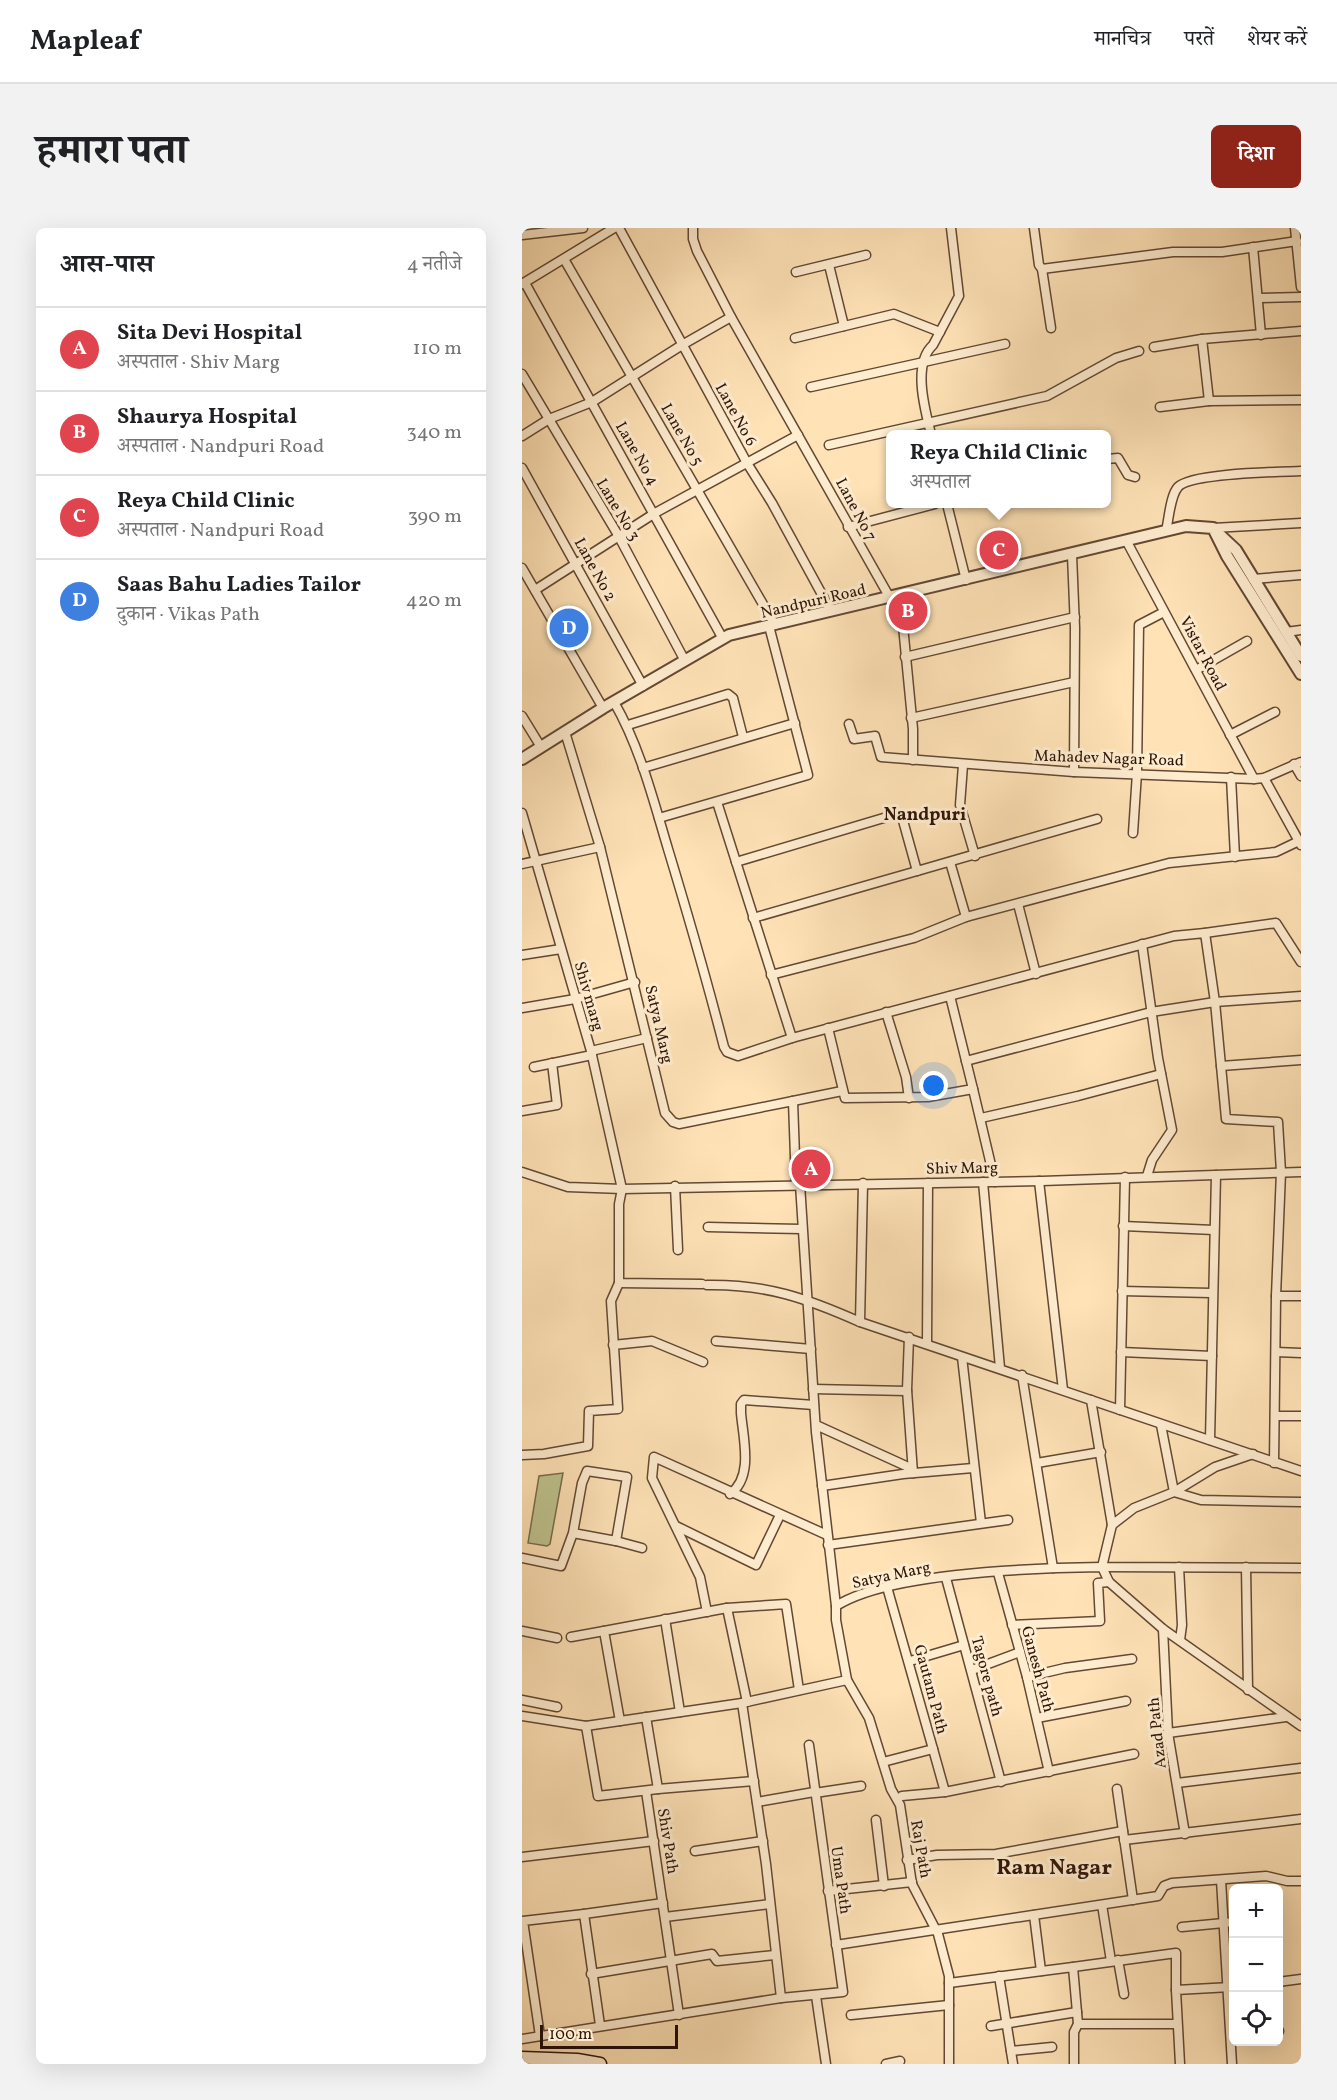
<!DOCTYPE html>
<html lang="hi">
<meta charset="utf-8">
<style>
body{margin:0;font-family:Vollkorn,"Noto Serif Devanagari",serif;background:#f2f2f2;color:#202124}
.controls{position:absolute;right:18px;bottom:18px;display:grid;overflow:hidden;border-radius:9px;box-shadow:0 6px 24px #0002}
.controls button{width:54px;height:54px;display:grid;place-items:center;padding:0;border:0;border-bottom:2px solid #e0e0e0;background:#fff;color:#202124;font:30px sans-serif}
.scale{position:absolute;left:18px;bottom:15px;width:138px;box-sizing:border-box;padding-left:6px;border:3px solid #2f1408;border-top:0;font-size:16px;line-height:21px;white-space:nowrap;color:#2f1408;-webkit-text-stroke:4px #ffedd0;paint-order:stroke}
.you{position:absolute;left:412px;top:858px;width:21px;height:21px;margin:-15px;border:4px solid #fff;border-radius:50%;background:#1a73e8;box-shadow:0 0 0 9px #1a73e833}
.badge{display:grid;place-items:center;width:39px;height:39px;border-radius:50%;background:#8f2418;color:#fff;font-size:20px;font-weight:700}
.pin{position:absolute;translate:-50% -50%;border:3px solid #fff;box-shadow:0 2px 6px #0006}
.popup{position:absolute;left:364px;top:202px;width:225px;height:78px;box-sizing:border-box;display:grid;place-content:center;border-radius:9px;background:#fff;filter:drop-shadow(0 2px 4px #0005);font-size:20px;white-space:nowrap;color:#757577}
.popup b{font-size:22px;color:#202124}
.popup::after{content:'';position:absolute;left:50%;top:100%;margin-left:-12px;border:12px solid transparent;border-top-color:#fff}
.list{margin:0;padding:0;list-style:none}
h2{display:flex;justify-content:space-between;align-items:center;height:78px;margin:0;padding:0 24px;font-size:26px}
h2 small{font-size:20px;font-weight:400;color:#757577}
.list li{display:grid;grid-template-columns:39px 1fr auto;gap:18px;align-items:center;box-sizing:border-box;height:84px;padding:0 24px;border-top:2px solid #e0e0e0}
.list b{display:block;font-size:22px;white-space:nowrap}
.list p{margin:0;font-size:20px;white-space:nowrap;color:#757577}
.list em{font-size:20px;font-style:normal;color:#757577}
.icon{flex:none;width:33px;height:33px;fill:none;stroke:currentColor;stroke-width:2;stroke-linecap:round;stroke-linejoin:round}
.map{position:relative;flex:none;width:779px;height:1836px;overflow:hidden;border-radius:9px}
header{display:flex;align-items:center;gap:36px;box-sizing:border-box;height:84px;padding:0 30px;background:#fff;border-bottom:2px solid #e0e0e0}
header strong{font-size:28px}
nav{display:flex;gap:33px;margin-inline-start:auto;font-size:21px}
.intro{display:flex;align-items:center;justify-content:space-between;box-sizing:border-box;height:144px;padding:0 36px}
h1{margin:0;font-size:42px}
.button{padding:15px 27px;border-radius:9px;background:#8f2418;color:#fff;font-size:21px;font-weight:700}
main{display:flex;gap:36px;padding:0 36px}
aside{flex:1;background:#fff;border-radius:9px;box-shadow:0 6px 24px #0002}
.map>svg:first-child{display:block}
</style>
<header>
<strong>Mapleaf</strong>
<nav><a>मानचित्र</a><a>परतें</a><a>शेयर करें</a></nav>
</header>
<div class="intro"><h1>हमारा पता</h1><a class="button">दिशा</a></div>
<main>
<aside>
<h2>आस-पास<small>4 नतीजे</small></h2>
<ul class="list">
<li><span class="badge" style="background:#e0444e">A</span><div><b>Sita Devi Hospital</b><p>अस्पताल · Shiv Marg</p></div><em>110 m</em></li>
<li><span class="badge" style="background:#e0444e">B</span><div><b>Shaurya Hospital</b><p>अस्पताल · Nandpuri Road</p></div><em>340 m</em></li>
<li><span class="badge" style="background:#e0444e">C</span><div><b>Reya Child Clinic</b><p>अस्पताल · Nandpuri Road</p></div><em>390 m</em></li>
<li><span class="badge" style="background:#3f7fe0">D</span><div><b>Saas Bahu Ladies Tailor</b><p>दुकान · Vikas Path</p></div><em>420 m</em></li>
</ul>
</aside>
<div class="map">
<svg width="779" height="1836" viewBox="0 0 779 1836">
<rect width="100%" height="100%" fill="#ffe3b7"/>
<filter id="stains"><feTurbulence type="fractalNoise" baseFrequency=".00333" numOctaves="4"/><feColorMatrix values="0 0 0 0 .2 0 0 0 0 .09 0 0 0 0 .02 0 0 0 .5 -.17"/></filter>
<radialGradient id="worn" r=".72"><stop offset=".6" stop-color="#630" stop-opacity="0"/><stop offset="1" stop-color="#630" stop-opacity=".3"/></radialGradient>
<path fill="#bfc48f" stroke="#776c4c" stroke-width="1.5" d="M41,1245L28,1316L25,1318L6,1315L17,1248Z"/>
<g fill="none" stroke-linecap="round" stroke-linejoin="round">
<g stroke="#634834" stroke-width="11">
<g id="minor">
<path d="M97,0L225,235L250,275L309,383"/>
<path d="M171,0V11L175,23L209,89L368,370"/>
<path d="M512,0L517,37L520,41L651,24H700L775,13"/>
<path d="M773,0L779,59"/>
<path d="M0,7L61,0"/>
<path d="M731,19L739,107"/>
<path d="M42,31L253,397"/>
<path d="M307,37L322,98"/>
<path d="M520,41L529,100"/>
<path d="M274,44L344,27"/>
<path d="M3,55L201,411"/>
<path d="M0,56L92,0"/>
<path d="M737,70L779,69"/>
<path d="M779,103L680,111L687,173L779,172"/>
<path d="M273,110L372,86L418,104"/>
<path d="M632,119L680,111"/>
<path d="M0,146L96,307L163,433"/>
<path d="M289,159L483,116"/>
<path d="M638,179L687,173"/>
<path d="M409,206C403,182 390,136 411,117L437,68L429,0"/>
<path d="M0,208L27,191L70,174L160,117L209,89"/>
<path d="M307,217L525,168L594,130L617,123"/>
<path d="M585,231L596,230L606,247L613,249"/>
<path d="M0,240L121,458"/>
<path d="M425,276L444,352"/>
<path d="M326,299L413,276"/>
<path d="M691,300L779,295"/>
<path d="M644,303C647,291 648,268 656,259C669,245 757,244 779,243"/>
<path d="M605,314L732,551"/>
<path d="M550,327L553,400L552,544"/>
<path d="M0,340L81,480"/>
<path d="M731,351L779,347"/>
<path d="M13,362L133,285L276,207"/>
<path d="M378,367L391,501V532"/>
<path d="M764,404L779,402"/>
<path d="M383,429L553,389"/>
<path d="M674,442L725,413"/>
<path d="M92,474C118,519 131,571 146,621C166,687 185,753 202,819L205,824L216,828L270,810L195,574"/>
<path d="M0,488L19,519"/>
<path d="M389,490L552,454"/>
<path d="M327,496L332,511L353,508L359,529L552,544L732,551L742,550L779,534"/>
<path d="M106,497L206,466L211,470L221,509"/>
<path d="M43,504L78,619L143,885L151,894L157,896L271,873L274,957"/>
<path d="M708,507L753,484"/>
<path d="M772,536L779,548"/>
<path d="M441,537L438,577L453,628"/>
<path d="M121,540L273,495"/>
<path d="M709,549L713,629"/>
<path d="M742,550L779,617"/>
<path d="M0,585L69,823L100,961L97,976V1055L180,1056"/>
<path d="M137,590L286,547L247,398"/>
<path d="M611,605L615,545L617,397L642,384"/>
<path d="M214,634L375,586L380,589L395,643L575,591"/>
<path d="M428,634L444,689"/>
<path d="M0,636L78,619"/>
<path d="M496,676L514,746"/>
<path d="M231,690L395,643"/>
<path d="M683,705L754,695L779,734"/>
<path d="M620,716L636,830L650,902L630,932L625,948"/>
<path d="M0,727L39,721"/>
<path d="M249,747L392,710L444,689L647,635L754,624L777,613"/>
<path d="M0,780L53,771L113,754"/>
<path d="M364,784L384,849L387,870"/>
<path d="M306,800L323,870L406,869L451,861L428,768"/>
<path d="M270,810L652,708L683,705L693,774L704,891L756,894L759,944L754,1068L752,1235"/>
<path d="M69,823L125,810"/>
<path d="M444,833L629,784L693,774L779,768"/>
<path d="M699,838L779,832"/>
<path d="M12,839L70,827"/>
<path d="M451,861L473,954"/>
<path d="M271,873L320,863"/>
<path d="M0,883L35,877L30,835"/>
<path d="M459,890L556,868L639,846"/>
<path d="M0,944L46,959L100,961L520,953L779,944"/>
<path d="M517,953L541,1162"/>
<path d="M461,954L478,1140"/>
<path d="M278,956L294,1204L314,1378"/>
<path d="M153,958L156,1022"/>
<path d="M601,998L692,1002"/>
<path d="M186,999L279,1001"/>
<path d="M185,1057C244,1056 284,1070 338,1094L779,1243"/>
<path d="M600,1063L689,1065"/>
<path d="M754,1068H779"/>
<path d="M338,1094L341,955"/>
<path d="M387,1109L385,1162L391,1245"/>
<path d="M194,1113L289,1121"/>
<path d="M405,1115L406,955"/>
<path d="M91,1117L130,1113L181,1134"/>
<path d="M599,1124L690,1128"/>
<path d="M754,1124L779,1125"/>
<path d="M440,1129L459,1295"/>
<path d="M500,1147L531,1340"/>
<path d="M291,1161L385,1163"/>
<path d="M569,1172L590,1297"/>
<path d="M598,1182L603,949"/>
<path d="M753,1188H779"/>
<path d="M294,1197L384,1238L391,1245"/>
<path d="M639,1197L652,1264L679,1272L779,1274"/>
<path d="M688,1212L694,947"/>
<path d="M731,1226L693,1239L652,1264L612,1280L590,1297L580,1339L779,1340"/>
<path d="M0,1227L22,1226L66,1218L67,1183L96,1181L89,1073L97,1055"/>
<path d="M515,1235L579,1224"/>
<path d="M300,1258L381,1246L451,1240"/>
<path d="M208,1266C232,1249 221,1210 219,1185V1176L222,1172L292,1177"/>
<path d="M154,1298L234,1337L258,1287"/>
<path d="M94,1313L120,1320"/>
<path d="M306,1317L486,1292"/>
<path d="M0,1330L39,1338L51,1305L60,1255L65,1243L105,1249L94,1313L51,1305"/>
<path d="M657,1339L660,1397L658,1412"/>
<path d="M724,1339L726,1462"/>
<path d="M476,1345L505,1449L527,1544"/>
<path d="M424,1350L479,1554"/>
<path d="M205,1380L225,1474"/>
<path d="M185,1384L178,1349L130,1250L132,1229L305,1307"/>
<path d="M143,1391L158,1484"/>
<path d="M490,1397L578,1393L576,1355L587,1354"/>
<path d="M641,1401L646,1505L663,1606"/>
<path d="M0,1403L35,1410"/>
<path d="M49,1409L82,1403"/>
<path d="M388,1433L442,1417"/>
<path d="M450,1442L498,1424"/>
<path d="M505,1449L543,1440L610,1431"/>
<path d="M325,1452L347,1490L369,1561L378,1577L390,1656L416,1706L427,1748V1836"/>
<path d="M0,1472L35,1479"/>
<path d="M220,1475L244,1636L259,1770"/>
<path d="M0,1488L64,1498L220,1475L325,1452L314,1392V1378C367,1344 514,1340 580,1339L587,1354L641,1401L779,1498"/>
<path d="M515,1490L604,1473"/>
<path d="M98,1493L82,1403L205,1380L264,1376L277,1462"/>
<path d="M64,1498L76,1568L136,1561L124,1489"/>
<path d="M646,1505L764,1489"/>
<path d="M411,1521L423,1564L612,1526"/>
<path d="M361,1534L411,1521L365,1359"/>
<path d="M655,1555L779,1540"/>
<path d="M136,1561L232,1553"/>
<path d="M595,1561L601,1603"/>
<path d="M124,1563L157,1787"/>
<path d="M293,1565L339,1558"/>
<path d="M380,1568L423,1564"/>
<path d="M235,1574L292,1564"/>
<path d="M354,1592L362,1658"/>
<path d="M602,1612L779,1591"/>
<path d="M173,1623L241,1613"/>
<path d="M0,1629L132,1613"/>
<path d="M385,1632L415,1627L474,1626L601,1603L611,1672"/>
<path d="M699,1652L710,1836"/>
<path d="M306,1663L390,1654"/>
<path d="M580,1677L589,1733"/>
<path d="M62,1686L141,1675"/>
<path d="M512,1687L519,1743"/>
<path d="M143,1689L248,1676"/>
<path d="M660,1699L712,1694"/>
<path d="M314,1717L636,1668L642,1658L650,1655L744,1648L765,1653H779"/>
<path d="M596,1732L602,1766"/>
<path d="M551,1739L654,1725V1762"/>
<path d="M69,1746L190,1726L195,1733L253,1727"/>
<path d="M477,1748L491,1836"/>
<path d="M756,1754L779,1751"/>
<path d="M427,1755L551,1739L556,1796H655"/>
<path d="M294,1768L304,1836"/>
<path d="M329,1787L427,1777"/>
<path d="M469,1798L555,1784"/>
<path d="M756,1803H757"/>
<path d="M18,1808L1,1693L62,1686L78,1797"/>
<path d="M0,1811L259,1770L321,1764L287,1517"/>
<path d="M489,1823L530,1819"/>
<path d="M364,1836L378,1833"/>
<path d="M552,1836V1804L556,1796"/>
<path d="M658,1836L654,1762L709,1759"/>
</g>
</g>
<g stroke="#634834" stroke-width="14">
<g id="tertiary">
<path d="M698,307L714,322L779,428"/>
<path d="M0,531L81,480L207,407L664,298L691,300L705,328L779,446"/>
</g>
</g>
<g stroke="#2f1408" stroke-width="15">
<path id="secondary" d="M0,1830L55,1832L78,1836"/>
</g>
<use href="#minor" stroke="#ffedd0" stroke-width="8"/>
<use href="#tertiary" stroke="#ffedd0" stroke-width="10"/>
<use href="#secondary" stroke="#ffedd0" stroke-width="12"/>
</g>
<g text-anchor="middle" stroke-width="6" stroke-linejoin="round" paint-order="stroke">
<g font-size="16" fill="#2f1408" stroke="#ffedd0">
<text transform="translate(215 186) rotate(61)" y="6">Lane No 6</text>
<text transform="translate(161 206) rotate(60)" y="6">Lane No 5</text>
<text transform="translate(116 225) rotate(60)" y="6">Lane No 4</text>
<text transform="translate(97 281) rotate(59)" y="6">Lane No 3</text>
<text transform="translate(335 281) rotate(62)" y="6">Lane No 7</text>
<text transform="translate(74 341) rotate(61)" y="6">Lane No 2</text>
<text transform="translate(291 372) rotate(-13)" y="6">Nandpuri Road</text>
<text transform="translate(682 425) rotate(62)" y="6">Vistar Road</text>
<text transform="translate(587 529) rotate(2)" y="6">Mahadev Nagar Road</text>
<text transform="translate(68 768) rotate(74)" y="6">Shiv marg</text>
<text transform="translate(138 796) rotate(77)" y="6">Satya Marg</text>
<text transform="translate(440 939) rotate(-1)" y="6">Shiv Marg</text>
<text transform="translate(369 1346) rotate(-12)" y="6">Satya Marg</text>
<text transform="translate(517 1441) rotate(75)" y="6">Ganesh Path</text>
<text transform="translate(466 1448) rotate(75)" y="6">Tagore path</text>
<text transform="translate(410 1461) rotate(75)" y="6">Gautam Path</text>
<text transform="translate(634 1505) rotate(-96)" y="6">Azad Path</text>
<text transform="translate(147 1613) rotate(81)" y="6">Shiv Path</text>
<text transform="translate(400 1621) rotate(80)" y="6">Raj Path</text>
<text transform="translate(320 1652) rotate(82)" y="6">Uma Path</text>
</g>
<g font-size="18" font-weight="bold" fill="#2f1408" stroke="#ffedd0">
<text x="403" y="592">Nandpuri</text>
</g>
<g font-size="22" font-weight="bold" fill="#2f1408" stroke="#ffedd0">
<text x="532" y="1646">Ram Nagar</text>
</g>
</g>
<rect width="100%" height="100%" filter="url(#stains)"/>
<rect width="100%" height="100%" fill="url(#worn)"/>
</svg>
<div class="controls">
<button>+</button>
<button>−</button>
<button><svg class="icon" aria-label="locate" viewBox="0 0 24 24"><circle cx="12" cy="12" r="6"/><path d="M12 2v4M12 18v4M2 12h4M18 12h4"/></svg></button>
</div>
<div class="scale">100 m</div>
<div class="you"></div>
<div class="pin badge" style="left:289px;top:941px;background:#e0444e">A</div>
<div class="pin badge" style="left:386px;top:383px;background:#e0444e">B</div>
<div class="pin badge" style="left:477px;top:322px;background:#e0444e">C</div>
<div class="popup"><b>Reya Child Clinic</b>अस्पताल</div>
<div class="pin badge" style="left:47px;top:400px;background:#3f7fe0">D</div>
</div>
</main>
